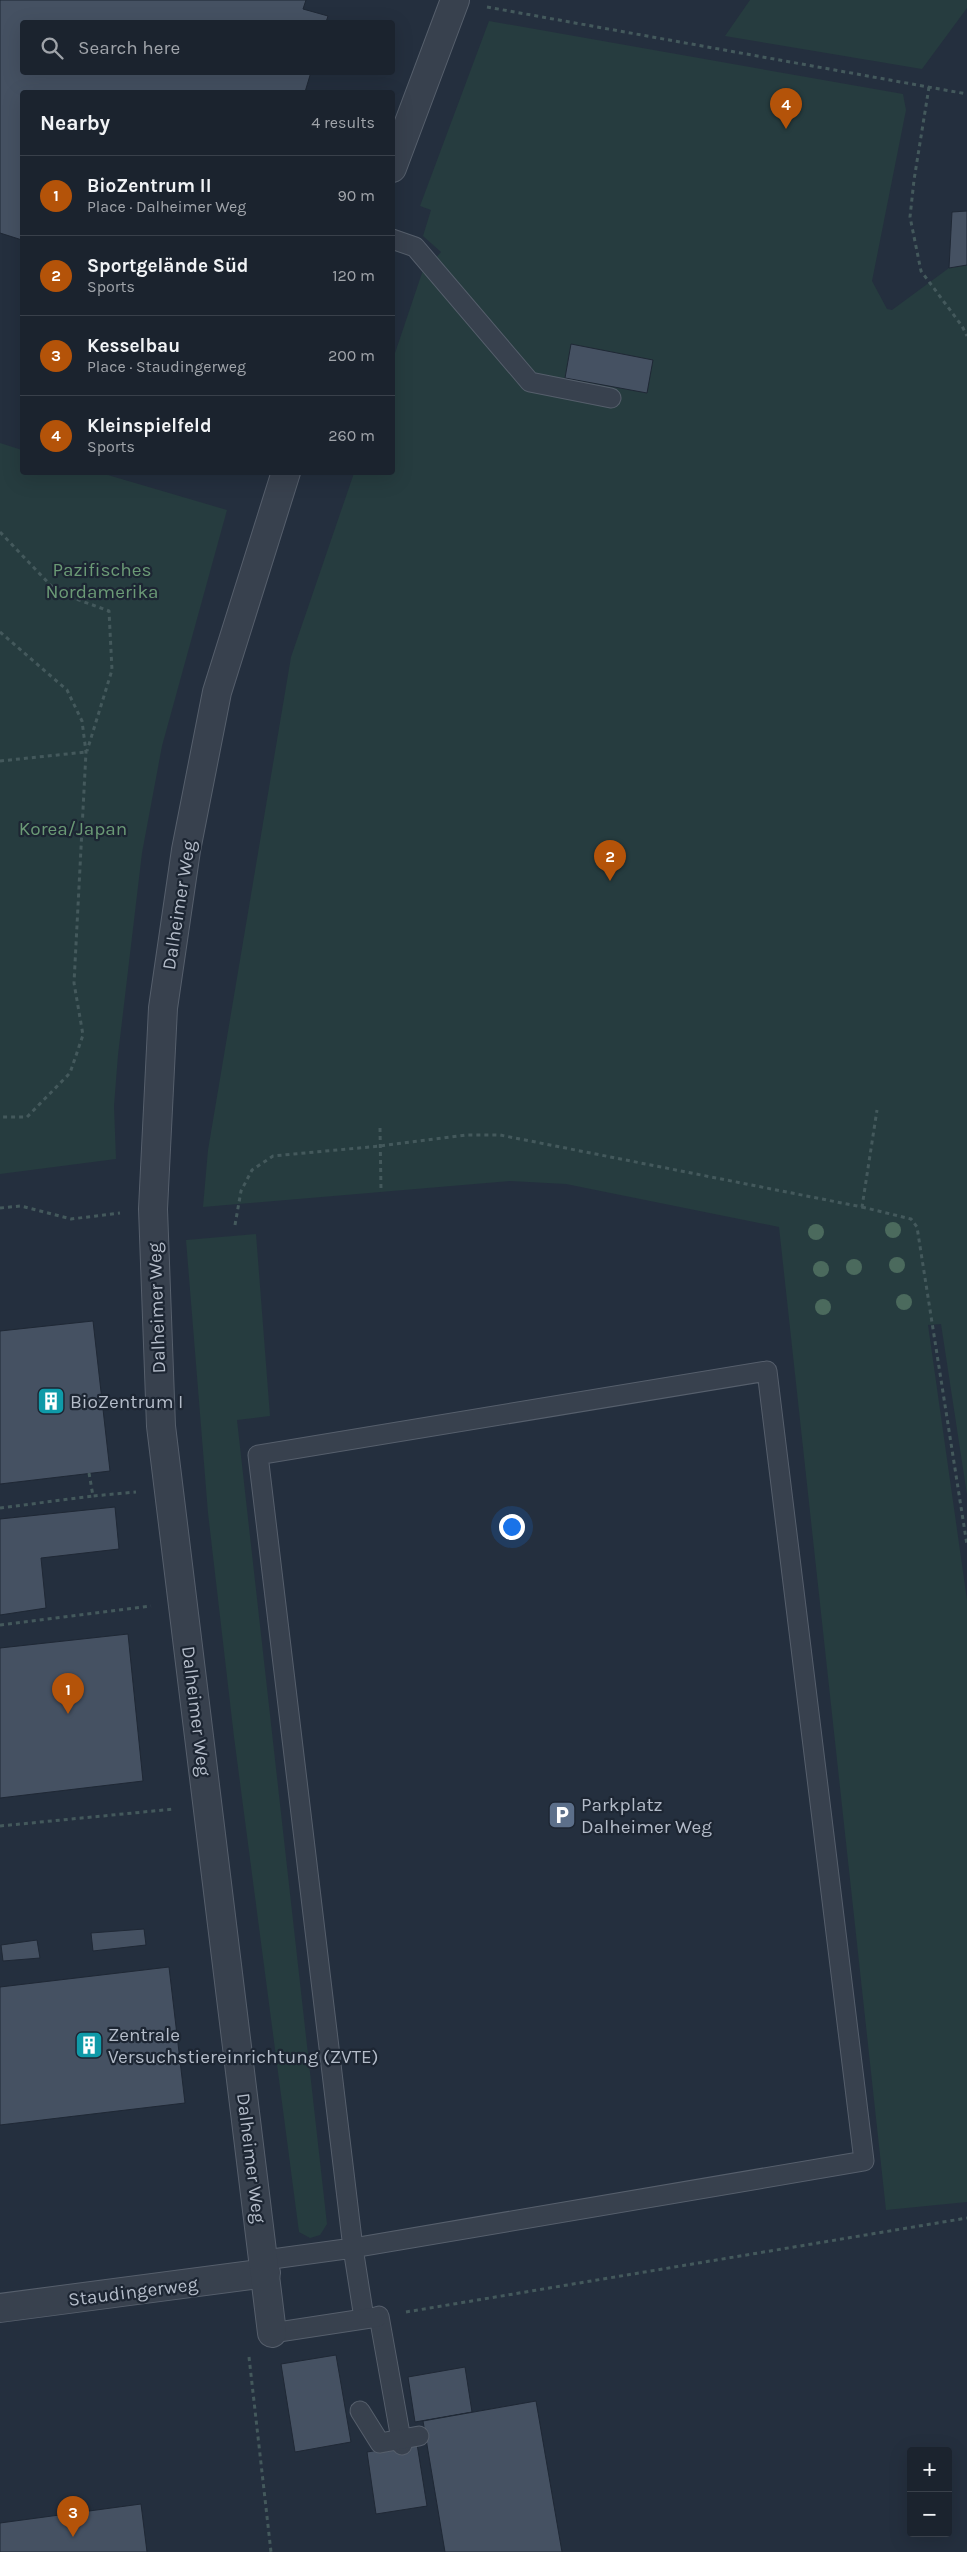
<!DOCTYPE html>
<meta charset="utf-8">
<style>
body{margin:0;font-family:Karla,sans-serif;background:#282f3a;color:#f1f3f6}
.controls{position:absolute;right:15px;bottom:15px;display:grid;overflow:hidden;border-radius:5px;box-shadow:0 5px 20px #0002}
.controls button{width:45px;height:45px;display:grid;place-items:center;padding:0;border:0;border-bottom:1px solid #39404a;background:#1b232e;color:#f1f3f6;font:25px sans-serif}
.you{position:absolute;left:511px;top:1526px;width:18px;height:18px;margin:-12px;border:4px solid #fff;border-radius:50%;background:#1a73e8;box-shadow:0 0 0 8px #1a73e833}
.badge{display:grid;place-items:center;width:32px;height:32px;border-radius:50%;background:#b45309;color:#fff;font-size:16px;font-weight:700}
.pin{position:absolute;translate:-50% -41px;filter:drop-shadow(0 1px 2px #0008)}
.pin::after{content:'';position:absolute;top:26px;width:18px;height:15px;background:inherit;clip-path:polygon(0 0,100% 0,50% 100%)}
.list{margin:0;padding:0;list-style:none}
h2{display:flex;justify-content:space-between;align-items:center;height:65px;margin:0;padding:0 20px;font-size:21px}
h2 small{font-size:16px;font-weight:400;color:#a0a4aa}
.list li{display:grid;grid-template-columns:32px 1fr auto;gap:15px;align-items:center;box-sizing:border-box;height:80px;padding:0 20px;border-top:1px solid #39404a}
.list b{display:block;font-size:19px;white-space:nowrap}
.list p{margin:0;font-size:16px;white-space:nowrap;color:#a0a4aa}
.list em{font-size:16px;font-style:normal;color:#a0a4aa}
.icon{flex:none;width:28px;height:28px;fill:none;stroke:currentColor;stroke-width:2;stroke-linecap:round;stroke-linejoin:round}
.map{position:relative;flex:none;width:967px;height:2552px;overflow:hidden}
.search{position:absolute;background:#1b232e;box-shadow:0 5px 20px #0002;left:20px;top:20px;width:375px;height:55px;display:flex;align-items:center;gap:12px;box-sizing:border-box;padding:0 18px;border-radius:5px;color:#a0a4aa;font-size:19px}
.panel{position:absolute;background:#1b232e;box-shadow:0 5px 20px #0002;left:20px;top:90px;width:375px;height:385px;border-radius:5px}
.map>svg:first-child{display:block}
</style>
<div class="map">
<svg width="967" height="2552" viewBox="0 0 967 2552">
<rect width="100%" height="100%" fill="#242f3e"/>
<g fill="#263c3f">
<path d="M750,0H967V8L922,69L725,36Z"/>
<path d="M489,21L903,94L906,110L872,281L887,309L892,310L949,268L967,265V1495L941,1324L928,1325L967,1600V2202L886,2210L779,1227L566,1184L510,1181L203,1207L208,1150L291,657L354,473L392,472L393,359L422,273L441,252L423,236L431,210L420,206Z"/>
<path d="M0,443L22,450V472L101,473L227,510L162,746L142,853L118,1055L114,1106L116,1159L0,1174Z"/>
<path d="M256,1234L270,1416L237,1420L327,2224L320,2235L310,2238L299,2232L234,1737L208,1513L186,1240Z"/>
</g>
<g fill="#455162" stroke="#1f2835">
<path d="M0,0H306L303,9L328,16L326,22H22V72H311L305,92H22V240L0,233Z"/>
<path d="M967,211V265L949,268L952,212Z"/>
<path d="M571,344L653,360L647,393L565,378Z"/>
<path d="M93,1321L110,1471L0,1484V1331Z"/>
<path d="M115,1507L119,1549L41,1558L46,1608L0,1615V1519Z"/>
<path d="M128,1634L143,1781L0,1798V1648Z"/>
<path d="M144,1929L146,1945L93,1951L91,1933Z"/>
<path d="M37,1940L40,1958L3,1961L1,1945Z"/>
<path d="M169,1967L185,2103L0,2125V1987Z"/>
<path d="M336,2355L351,2442L295,2452L281,2364Z"/>
<path d="M465,2367L472,2412L415,2422L408,2377Z"/>
<path d="M536,2401L562,2552H445L423,2421Z"/>
<path d="M417,2444L427,2506L376,2514L367,2452Z"/>
<path d="M141,2504L147,2552H0V2523Z"/>
</g>
<g fill="none" stroke-linecap="round" stroke-linejoin="round">
<g stroke="#565f6c" stroke-width="21">
<g id="service">
<path d="M392,239L415,247L530,382L611,398"/>
<path d="M265,2260L353,2248L864,2161L767,1371L258,1455L353,2248L364,2318"/>
<path d="M379,2316L402,2445"/>
<path d="M272,2333L377,2317"/>
<path d="M360,2411L380,2443L419,2436"/>
</g>
</g>
<g stroke="#565f6c" stroke-width="30">
<g id="minor">
<path d="M392,168L455,0"/>
<path d="M0,2308L266,2273"/>
<path d="M272,2333L161,1426L153,1209L163,1008L186,850L217,692L286,472"/>
</g>
</g>
<g stroke="#44595c" stroke-width="3" stroke-dasharray="4 4" stroke-linecap="butt">
<path d="M487,7L967,94"/>
<path d="M929,87L914,180L910,217L921,271L962,326L967,336"/>
<path d="M0,532L57,592L109,611L112,670L87,751"/>
<path d="M0,632L67,690L82,721L86,752L74,983L83,1035L70,1073L27,1117H0"/>
<path d="M0,761L86,752"/>
<path d="M380,1128L381,1191"/>
<path d="M862,1207L911,1219L917,1227L967,1545"/>
<path d="M0,1208L21,1206L71,1219L120,1213"/>
<path d="M235,1225L241,1191L252,1170L273,1156L380,1146L466,1135H500L862,1207L877,1110"/>
<path d="M89,1473L93,1496L136,1492"/>
<path d="M0,1508L93,1496"/>
<path d="M0,1625L151,1606"/>
<path d="M0,1826L174,1809"/>
<path d="M406,2312L967,2218"/>
<path d="M249,2357L271,2552"/>
</g>
<use href="#service" stroke="#38414e" stroke-width="19"/>
<use href="#minor" stroke="#38414e" stroke-width="28"/>
</g>
<g fill="#4b6a5d">
<circle cx="893" cy="1230" r="8"/>
<circle cx="816" cy="1232" r="8"/>
<circle cx="897" cy="1265" r="8"/>
<circle cx="854" cy="1267" r="8"/>
<circle cx="821" cy="1269" r="8"/>
<circle cx="904" cy="1302" r="8"/>
<circle cx="823" cy="1307" r="8"/>
</g>
<defs>
<g id="building-square" transform="scale(1.4375)"><rect x="-9" y="-9" width="18" height="18" rx="4" fill="#0f9aa8" stroke="#1d2633"/><path d="M-4-6H4V6H1V3H-1V6H-4ZM-2.5-4.3h1.7v1.8h-1.7ZM.8-4.3h1.7v1.8H.8ZM-2.5-1h1.7V.8h-1.7ZM.8-1h1.7V.8H.8Z" fill="#fff"/></g>
<g id="parking-square" transform="scale(1.4375)"><rect x="-9" y="-9" width="18" height="18" rx="4" fill="#5c6f8a" stroke="#1d2633"/><path d="M-3.5-5.5H1a3.5 3.5 0 0 1 0 7H-1V5.5H-3.5ZM-1-3.4V-.6H.8a1.4 1.4 0 0 0 0-2.8Z" fill="#fff"/></g>
</defs>
<g fill-rule="evenodd">
<use href="#building-square" x="51" y="1401"/>
<use href="#parking-square" x="562" y="1815"/>
<use href="#building-square" x="89" y="2045"/>
</g>
<g text-anchor="middle" stroke-width="4.5" stroke-linejoin="round" paint-order="stroke">
<g font-size="19" fill="#6b9a76" stroke="#1d2633">
<text x="102" y="576">Pazifisches<tspan x="102" dy="22">Nordamerika</tspan></text>
<text x="73" y="835">Korea/Japan</text>
</g>
<g font-size="19" fill="#b4bcc9" stroke="#1d2633">
<text transform="translate(178 905) rotate(-81)" y="7">Dalheimer Weg</text>
<text transform="translate(156 1308) rotate(-92)" y="7">Dalheimer Weg</text>
<text transform="translate(197 1711) rotate(83)" y="7">Dalheimer Weg</text>
<text transform="translate(252 2158) rotate(83)" y="7">Dalheimer Weg</text>
<text transform="translate(133 2291) rotate(-7)" y="7">Staudingerweg</text>
</g>
<g font-size="19" fill="#b4bcc9" stroke="#1d2633" text-anchor="start">
<text x="70" y="1408">BioZentrum I</text>
<text x="581" y="1811">Parkplatz<tspan x="581" dy="22">Dalheimer Weg</tspan></text>
<text x="108" y="2041">Zentrale<tspan x="108" dy="22">Versuchstiereinrichtung (ZVTE)</tspan></text>
</g>
</g>
</svg>
<div class="controls">
<button>+</button>
<button>−</button>
</div>
<div class="you"></div>
<div class="pin badge" style="left:68px;top:1714px">1</div>
<div class="pin badge" style="left:610px;top:881px">2</div>
<div class="pin badge" style="left:73px;top:2537px">3</div>
<div class="pin badge" style="left:786px;top:129px">4</div>
<div class="search"><svg class="icon" aria-label="search" viewBox="0 0 24 24"><circle cx="10" cy="10" r="6"/><path d="M15 15l6 6"/></svg>Search here</div>
<section class="panel">
<h2>Nearby<small>4 results</small></h2>
<ul class="list">
<li><span class="badge">1</span><div><b>BioZentrum II</b><p>Place · Dalheimer Weg</p></div><em>90 m</em></li>
<li><span class="badge">2</span><div><b>Sportgelände Süd</b><p>Sports</p></div><em>120 m</em></li>
<li><span class="badge">3</span><div><b>Kesselbau</b><p>Place · Staudingerweg</p></div><em>200 m</em></li>
<li><span class="badge">4</span><div><b>Kleinspielfeld</b><p>Sports</p></div><em>260 m</em></li>
</ul>
</section>
</div>
